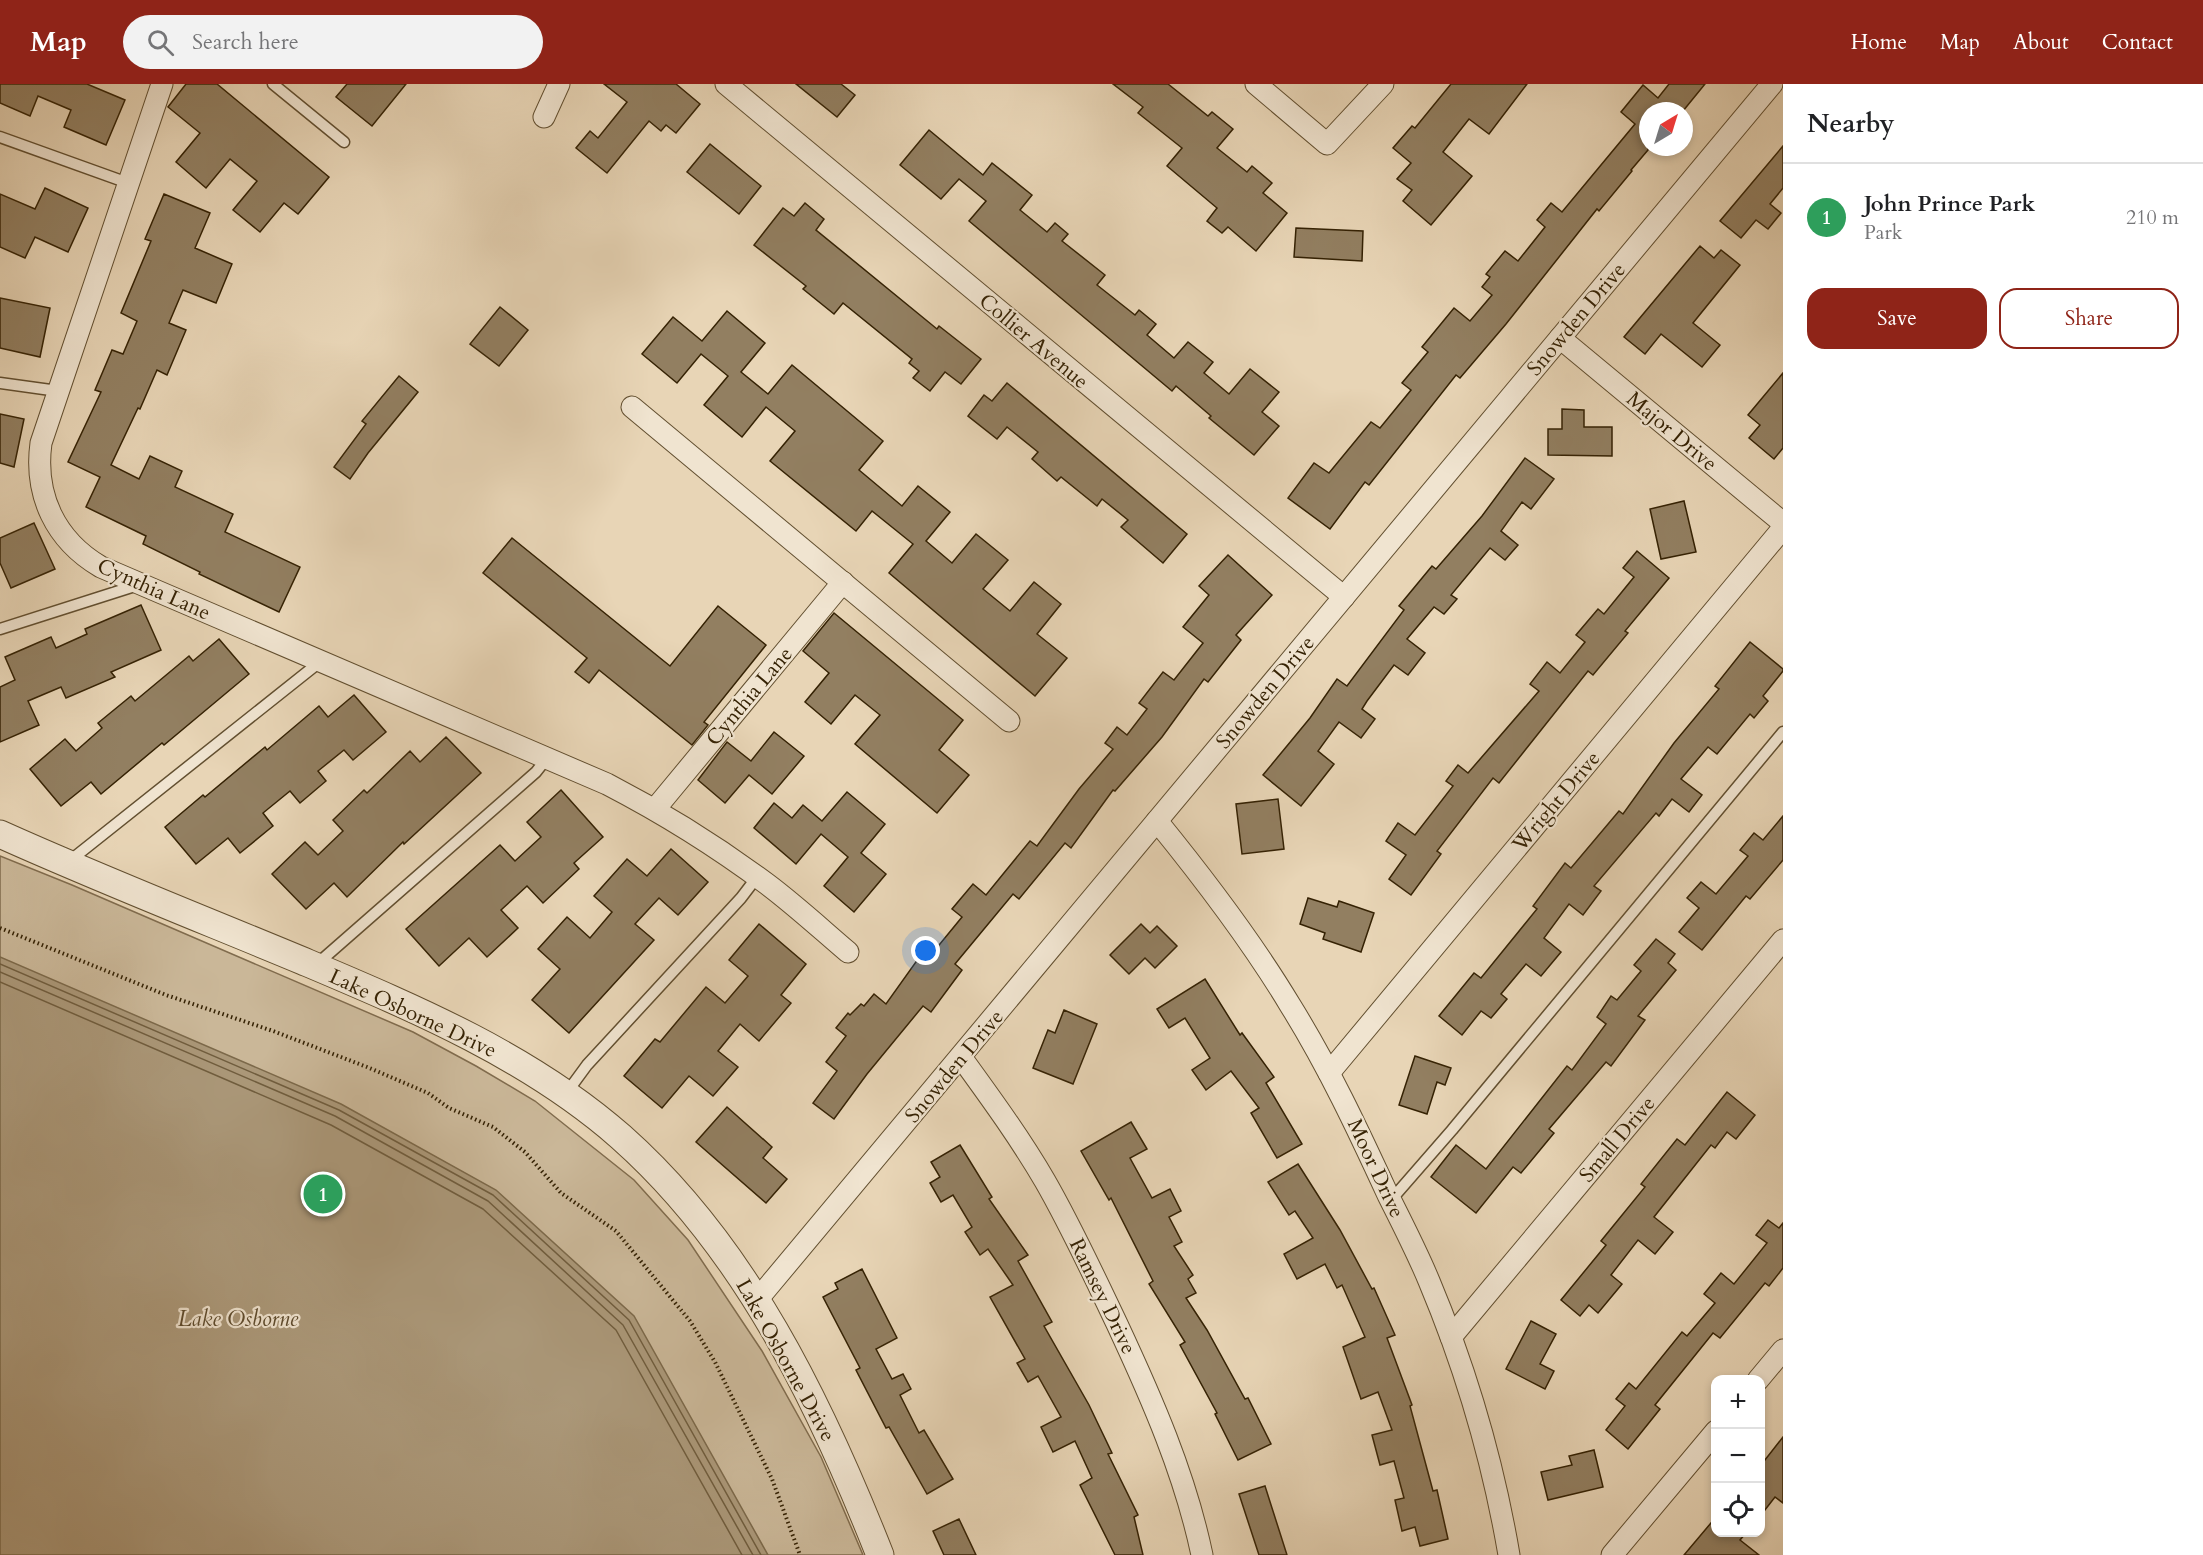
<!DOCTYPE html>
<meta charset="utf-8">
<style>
body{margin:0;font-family:Cardo,serif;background:#f2f2f2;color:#202124}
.controls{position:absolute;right:18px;bottom:18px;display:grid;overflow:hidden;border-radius:12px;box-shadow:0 3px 9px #0003}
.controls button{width:54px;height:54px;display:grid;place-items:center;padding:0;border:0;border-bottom:2px solid #e0e0e0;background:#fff;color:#202124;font:30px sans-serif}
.compass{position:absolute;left:1639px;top:18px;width:54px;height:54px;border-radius:50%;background:#fff;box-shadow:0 3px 9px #0003;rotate:38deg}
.you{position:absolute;left:926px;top:867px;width:21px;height:21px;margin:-15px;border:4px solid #fff;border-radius:50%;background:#1a73e8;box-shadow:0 0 0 9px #1a73e833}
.badge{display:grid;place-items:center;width:39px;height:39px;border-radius:50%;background:#8f2418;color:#fff;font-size:20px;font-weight:700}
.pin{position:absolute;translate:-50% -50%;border:3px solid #fff;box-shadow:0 2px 6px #0006}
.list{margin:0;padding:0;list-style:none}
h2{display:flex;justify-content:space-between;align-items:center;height:78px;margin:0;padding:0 24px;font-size:26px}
h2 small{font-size:20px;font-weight:400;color:#757577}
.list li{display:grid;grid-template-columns:39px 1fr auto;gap:18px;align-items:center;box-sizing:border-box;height:108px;padding:0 24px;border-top:2px solid #e0e0e0}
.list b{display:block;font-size:22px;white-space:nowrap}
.list p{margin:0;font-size:20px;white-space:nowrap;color:#757577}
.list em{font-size:20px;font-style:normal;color:#757577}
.actions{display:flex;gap:12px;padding:18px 24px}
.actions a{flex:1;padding:14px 0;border:2px solid #8f2418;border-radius:18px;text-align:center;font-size:21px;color:#8f2418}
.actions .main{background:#8f2418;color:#fff}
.icon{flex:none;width:33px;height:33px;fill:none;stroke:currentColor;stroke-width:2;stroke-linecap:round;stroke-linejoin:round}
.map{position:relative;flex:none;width:1783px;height:1471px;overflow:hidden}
header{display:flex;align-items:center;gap:36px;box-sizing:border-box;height:84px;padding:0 30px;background:#8f2418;color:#fff}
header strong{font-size:28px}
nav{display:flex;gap:33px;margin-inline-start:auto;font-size:21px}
.search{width:420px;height:54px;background:#f2f2f2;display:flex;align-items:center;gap:15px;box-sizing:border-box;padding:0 21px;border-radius:33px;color:#757577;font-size:22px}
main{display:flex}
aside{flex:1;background:#fff}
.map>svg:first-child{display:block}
</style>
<header>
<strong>Map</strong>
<div class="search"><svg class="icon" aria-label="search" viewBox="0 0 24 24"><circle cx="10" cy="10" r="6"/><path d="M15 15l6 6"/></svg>Search here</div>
<nav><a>Home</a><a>Map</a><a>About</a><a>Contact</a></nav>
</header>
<main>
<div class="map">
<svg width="1783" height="1471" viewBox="0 0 1783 1471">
<rect width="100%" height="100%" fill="#e8d5b6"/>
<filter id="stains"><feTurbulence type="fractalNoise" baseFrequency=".00333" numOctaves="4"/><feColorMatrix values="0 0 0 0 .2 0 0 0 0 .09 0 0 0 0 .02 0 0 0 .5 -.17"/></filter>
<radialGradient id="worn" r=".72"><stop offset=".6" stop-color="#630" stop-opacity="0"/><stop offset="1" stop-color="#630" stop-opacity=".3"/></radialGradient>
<path fill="#cab798" stroke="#806c4e" stroke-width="1.5" d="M0,772L72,801L413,948L476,982L535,1017L634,1096L688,1156L762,1267L821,1373L863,1471H0Z"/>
<path fill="#ab9879" stroke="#7c694a" stroke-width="1.5" d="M0,873L341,1020L496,1106L634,1232L768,1471H0Z"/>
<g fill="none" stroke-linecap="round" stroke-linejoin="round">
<g stroke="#705d3e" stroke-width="1.5">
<path d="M0,880L339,1026L493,1111L629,1236L761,1471"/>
<path d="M0,888L335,1032L488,1117L623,1241L753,1471"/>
<path d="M0,898L331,1041L483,1125L616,1246L742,1471"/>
</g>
</g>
<g fill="#927f61" stroke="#352204" stroke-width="1.5">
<path d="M0,0H87L125,16L106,61L64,43L71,26L38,12L30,32L0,19Z"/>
<path d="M186,0H217L329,93L298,130L284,119L260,148L233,126L257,97L230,75L206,104L176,78L200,49L168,23Z"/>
<path d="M347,0H406L372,42L336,13Z"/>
<path d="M604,0H676L700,20L676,49L666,41L661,47L649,37L607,89L576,64L590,47L598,54L627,18Z"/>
<path d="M796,0H841L855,11L837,33Z"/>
<path d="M1113,0H1168L1208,32L1212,28L1233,45L1217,64L1247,88L1252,82L1272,99L1263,109L1287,129L1256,167L1228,143L1222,149L1207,137L1217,124L1167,82L1182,64L1138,29L1143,23Z"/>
<path d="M1451,0H1527L1489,50L1469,35L1443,68L1472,92L1431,141L1403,117L1412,106L1397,95L1411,79L1393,64L1412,42L1415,44Z"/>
<path d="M1669,0H1705L1683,27H1648V66L1631,86L1632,87L1599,127L1597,125L1506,240L1460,294L1456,291L1369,401L1365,398L1330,445L1288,414L1314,379L1329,389L1371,338L1380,344L1411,306L1402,299L1428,268L1422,263L1454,224L1470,237L1492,211L1482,203L1490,193L1486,190L1505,167L1518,177L1545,143L1537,136L1551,119L1562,128L1635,40L1621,28L1643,1L1658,14Z"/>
<path d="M929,46L983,91L992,79L1032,111L1020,126L1047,148L1055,139L1068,150L1062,157L1105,191L1097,201L1135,231L1139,226L1156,240L1147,251L1174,274L1188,258L1213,278L1204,289L1229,310L1250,285L1279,308L1262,328L1279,342L1254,371L1209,334L1211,332L1176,302L1172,307L969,137L986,117L959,95L941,115L900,81Z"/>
<path d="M710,60L761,102L739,130L687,88Z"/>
<path d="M1783,62V104L1770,120L1781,129L1768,145L1756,136L1741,154L1720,137Z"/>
<path d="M45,104L88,124L68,168L35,153L25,174L0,163V110L35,125Z"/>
<path d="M164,110L210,129L195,164L232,180L216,219L183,206L169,239L186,246L167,291L157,286L140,325L138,324L111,381L139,395L150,372L182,387L175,403L233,430L225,448L300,483L279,528L199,490L200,488L143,460L146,452L86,423L100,393L68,378L101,308L95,306L112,266L123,270L137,237L121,229L151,157L145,155Z"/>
<path d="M805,119L824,135L816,146L937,245L939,242L981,275L961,300L945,288L930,307L913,294L919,287L909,279L912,275L843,219L834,230L803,205L806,202L754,161L783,124L794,132Z"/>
<path d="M1296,144L1363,147L1362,177L1294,173Z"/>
<path d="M1700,162L1714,174L1721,166L1740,181L1693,239L1720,261L1702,283L1661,250L1645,270L1624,253Z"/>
<path d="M0,214L50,224L40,273L0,264Z"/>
<path d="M500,223L528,246L499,282L470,260Z"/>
<path d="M727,227L765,259L741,288L768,310L792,281L883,357L859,386L902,422L918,402L950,428L926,457L952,479L976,450L1008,476L983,505L1010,527L1034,498L1061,520L1037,550L1067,574L1035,612L889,489L913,460L872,427L856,447L770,377L795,347L766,323L742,353L704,321L728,292L701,270L677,299L642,270L673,233L702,257Z"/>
<path d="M1783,289V364L1774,375L1749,354L1760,341L1748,331Z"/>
<path d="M399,292L418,308L368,369L350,395L334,383L366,340L362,337Z"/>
<path d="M1007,299L1187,450L1163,479L1121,443L1128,436L1102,415L1097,422L1061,393L1057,397L1032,375L1038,368L1007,343L997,355L968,332L984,311L992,317Z"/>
<path d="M1562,325L1584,326V343H1612V372L1548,371V345H1562Z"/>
<path d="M0,330L24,335L14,383L0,379Z"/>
<path d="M1525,374L1554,395L1531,425L1522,418L1501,447L1518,461L1505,476L1490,464L1451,511L1457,515L1444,530L1434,523L1407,555L1425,569L1408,591L1394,581L1367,617L1362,625L1375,635L1361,654L1339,638L1318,667L1334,680L1301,722L1263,691L1310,634L1337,595L1347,602L1404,526L1399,522L1432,482L1436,485L1482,432Z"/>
<path d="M1684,417L1696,468L1661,475L1650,425Z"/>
<path d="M34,439L55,485L11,504L0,479V454Z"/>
<path d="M512,454L670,582L718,522L766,561L704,638L708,641L692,661L599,586L589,599L575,588L587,574L483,489Z"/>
<path d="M1637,467L1669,494L1625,547L1628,549L1593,591L1588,587L1499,699L1493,694L1437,767L1441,770L1411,811L1389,795L1406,771L1386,757L1398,739L1415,751L1453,702L1446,697L1458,681L1468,689L1539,607L1530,600L1547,578L1560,589L1585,558L1576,551L1598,525L1604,530L1634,493L1623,484Z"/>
<path d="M1228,471L1272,511L1236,551L1241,556L1208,598L1204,595L1162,653L1115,707L1113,706L1071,764L1065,759L1019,815L1013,810L955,880L962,886L931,928L923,922L867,990L834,1035L813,1019L837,987L826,978L846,952L836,944L848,929L850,931L861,920L864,922L874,910L886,920L928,861L935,866L962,833L952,825L973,800L986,811L1030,757L1037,762L1079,705L1113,665L1105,659L1117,643L1127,651L1147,625L1139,619L1163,588L1174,596L1203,559L1183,543L1209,511L1199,502Z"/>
<path d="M141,521L161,566L111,588L115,593L66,614L61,603L28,617L39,641L0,658V603L15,596L5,573L51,553L56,564L87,550L85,545Z"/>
<path d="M834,529L963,636L939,666L969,691L937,729L855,660L880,631L855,611L831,640L805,618L829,589L803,567Z"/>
<path d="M219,555L249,590L164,661L162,659L101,710L91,698L61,722L30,685L65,655L76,667L102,644L98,639L131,612L135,617L189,572L193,577Z"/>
<path d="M1750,558L1783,585V587L1763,612L1768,617L1754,634L1750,630L1717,670L1708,663L1681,695L1702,711L1689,728L1672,715L1659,732L1656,729L1594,802L1601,807L1583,831L1569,820L1544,854L1561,868L1541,892L1526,880L1501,910L1507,915L1491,934L1481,927L1462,951L1439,932L1474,889L1481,894L1537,825L1533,822L1565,779L1571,784L1619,727L1623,730L1674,659L1719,605L1715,602Z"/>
<path d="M354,611L386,648L353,676L344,666L318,687L326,697L300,719L290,707L263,729L273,742L240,769L228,754L196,780L165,743L203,711L205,713L265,663L267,666L319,622L328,633Z"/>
<path d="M774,648L804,672L772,710L749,691L725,719L698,696L727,658L751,677Z"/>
<path d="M446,653L481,689L404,760L403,758L347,813L334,799L306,825L272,790L305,758L318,771L343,747L333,736L364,706L367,709L410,667L420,678Z"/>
<path d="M561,706L603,753L574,779L579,785L543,819L527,802L501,826L518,844L487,873L469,854L439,882L406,845L500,761L515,777L541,753L527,738Z"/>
<path d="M847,708L885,740L861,769L886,790L854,828L824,802L848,773L821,750L796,780L754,744L774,719L792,734L803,721L822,737Z"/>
<path d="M1278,715L1284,765L1242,770L1236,720Z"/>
<path d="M1783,732V776L1750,815L1746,812L1702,866L1679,848L1699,824L1687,814L1701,798L1716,810L1748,772L1740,766L1754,749L1763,756Z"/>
<path d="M671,765L708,798L678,831L659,814L635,840L654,856L569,949L532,916L560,885L538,865L567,833L590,854L612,828L594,812L627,775L647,792Z"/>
<path d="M1308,814L1337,823L1339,817L1374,829L1361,868L1323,855L1325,849L1300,840Z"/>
<path d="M759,840L806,880L781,911L791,919L759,957L740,940L718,967L738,983L713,1012L689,992L662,1024L624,992L655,955L660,958L706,903L725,919L748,892L729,876Z"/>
<path d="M1141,840L1150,849L1157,842L1177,862L1155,884L1145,874L1129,890L1110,871Z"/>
<path d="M1656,855L1675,870L1668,879L1676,886L1638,932L1645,936L1611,982L1606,978L1549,1045L1554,1049L1521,1089L1513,1083L1476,1129L1431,1093L1456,1061L1486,1085L1567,982L1572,986L1606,940L1597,933L1611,912L1617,916L1641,887L1634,881Z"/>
<path d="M1205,895L1240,951L1242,949L1274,993L1266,999L1302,1060L1277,1074L1251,1029L1259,1024L1231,987L1206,1006L1192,986L1210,974L1185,934L1169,944L1157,925Z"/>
<path d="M1064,926L1097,940L1073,1000L1033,984L1048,946L1055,949Z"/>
<path d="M1415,972L1451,984L1445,1001L1437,998L1427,1030L1399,1021Z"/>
<path d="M1727,1008L1755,1031L1736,1055L1727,1048L1715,1064L1711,1061L1654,1133L1673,1148L1655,1170L1638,1156L1611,1191L1622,1200L1598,1229L1589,1221L1580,1232L1561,1216L1606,1161L1601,1157L1645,1103L1641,1100L1677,1055L1685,1061Z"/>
<path d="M727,1023L772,1063L763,1074L787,1095L766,1119L696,1058Z"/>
<path d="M1131,1038L1147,1065L1130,1074L1152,1114L1170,1105L1181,1127L1169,1133L1182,1158L1174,1162L1193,1191L1188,1195L1196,1209L1186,1214L1207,1246L1245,1315L1248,1314L1271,1360L1238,1376L1215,1330L1217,1329L1180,1261L1185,1258L1149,1200L1153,1197L1111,1114L1109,1116L1081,1067Z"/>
<path d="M960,1061L992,1113L989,1115L1028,1171L1018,1177L1052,1238L1044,1242L1089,1321L1112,1369L1108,1370L1138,1431L1134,1433L1143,1471H1115L1080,1401L1092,1394L1075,1357L1053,1368L1041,1343L1061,1333L1038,1292L1028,1298L1017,1279L1025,1275L990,1213L1013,1201L988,1165L980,1171L965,1148L972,1143L953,1111L941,1118L930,1099L940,1093L931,1078Z"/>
<path d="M1298,1080L1340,1146L1372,1205L1374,1204L1395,1251L1387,1254L1412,1321L1410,1322L1433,1407L1437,1406L1448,1455L1420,1462L1415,1443L1402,1447L1395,1416L1404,1414L1394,1377L1380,1381L1372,1351L1392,1346L1378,1308L1361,1315L1343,1263L1365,1253L1342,1201L1337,1204L1325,1180L1297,1195L1284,1170L1313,1154L1295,1127L1289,1131L1268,1098Z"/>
<path d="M1768,1136L1779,1144L1783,1139V1184L1769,1202L1765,1199L1720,1254L1713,1249L1655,1321L1660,1325L1628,1365L1606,1346L1625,1322L1616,1315L1629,1299L1636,1305L1682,1248L1687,1252L1715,1219L1704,1210L1721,1189L1734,1200L1767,1159L1756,1151Z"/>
<path d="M862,1185L897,1254L876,1265L892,1295L903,1290L911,1305L900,1311L919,1349L924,1346L953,1395L927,1410L889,1343L886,1344L856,1286L860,1284L823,1213L838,1205L835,1199Z"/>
<path d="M1531,1237L1556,1250L1540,1280L1554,1287L1545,1305L1506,1285Z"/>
<path d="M1783,1353V1419L1775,1413L1761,1431V1381Z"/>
<path d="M1594,1366L1603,1403L1548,1416L1541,1388L1572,1381L1569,1372Z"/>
<path d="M1265,1402L1287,1471H1259L1239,1410Z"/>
<path d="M1716,1433V1449H1746L1740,1456L1759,1471H1684Z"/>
<path d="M959,1435L976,1471H944L933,1447Z"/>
</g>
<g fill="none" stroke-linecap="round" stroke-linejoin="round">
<g stroke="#624f30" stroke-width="13">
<g id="service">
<path d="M273,0L344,58"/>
<path d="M0,53L128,99"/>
<path d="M0,299L58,307"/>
<path d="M0,545L138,501"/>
<path d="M67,779L321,577"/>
<path d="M317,880L536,688L547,674"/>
<path d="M565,1011L587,981L741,814L757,793"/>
<path d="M1391,1116L1452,1046L1783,648"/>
</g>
</g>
<g stroke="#624f30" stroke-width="23">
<g id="minor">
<path d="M162,0L41,359C34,411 55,456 101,483L607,700C663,729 716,762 767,800C795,821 821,845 848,868"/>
<path d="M726,0L1344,513"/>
<path d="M1256,0L1327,60L1383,0"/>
<path d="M544,33L559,0"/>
<path d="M1560,254L1783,439"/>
<path d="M632,323L1009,637"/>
<path d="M655,725L843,498"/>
<path d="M1157,737C1205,796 1251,856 1290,921C1328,982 1358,1046 1388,1111C1402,1139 1417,1168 1429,1197C1466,1285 1493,1377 1509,1471"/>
<path d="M961,973C990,1013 1020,1054 1045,1097C1072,1144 1094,1192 1117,1240C1152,1315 1185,1390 1202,1471"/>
<path d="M1329,989L1783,444"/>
<path d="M757,1216L1772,0"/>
<path d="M1451,1253L1783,856"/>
<path d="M1758,1296L1783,1266"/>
<path d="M1612,1471L1716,1347"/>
</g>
</g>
<g stroke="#624f30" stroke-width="29">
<path id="tertiary" d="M0,750C100,795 202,835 303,877C414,924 529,972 621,1053C745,1163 820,1319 880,1471"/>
</g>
<path stroke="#352204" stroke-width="4" stroke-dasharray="1.5 3" stroke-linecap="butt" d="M0,844L166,911L273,947L367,983L428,1009L449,1024L493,1043L525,1068L561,1109L616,1147L690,1237L715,1278L772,1395L800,1471"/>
<use href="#service" stroke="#f0e4d0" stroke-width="10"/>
<use href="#minor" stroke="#f0e4d0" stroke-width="21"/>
<use href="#tertiary" stroke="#f0e4d0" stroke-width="27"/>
</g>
<g text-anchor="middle" stroke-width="4.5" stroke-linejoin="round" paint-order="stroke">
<g font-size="21" fill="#352204" stroke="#f0e4d0">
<text transform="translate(1576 235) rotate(-50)" y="7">Snowden Drive</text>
<text transform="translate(1034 257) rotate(40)" y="7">Collier Avenue</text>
<text transform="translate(1672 347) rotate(40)" y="7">Major Drive</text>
<text transform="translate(154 505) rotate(24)" y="7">Cynthia Lane</text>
<text transform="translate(1265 608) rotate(-50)" y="7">Snowden Drive</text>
<text transform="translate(749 612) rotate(-50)" y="7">Cynthia Lane</text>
<text transform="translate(1556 717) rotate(-50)" y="7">Wright Drive</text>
<text transform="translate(413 929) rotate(25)" y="7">Lake Osborne Drive</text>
<text transform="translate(954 982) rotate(-50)" y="7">Snowden Drive</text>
<text transform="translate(1617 1055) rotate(-50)" y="7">Small Drive</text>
<text transform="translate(1376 1084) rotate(65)" y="7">Moor Drive</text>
<text transform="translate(1103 1212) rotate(64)" y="7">Ramsey Drive</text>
<text transform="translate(786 1276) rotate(61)" y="7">Lake Osborne Drive</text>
</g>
<g font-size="22" font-style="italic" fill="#5e4b2d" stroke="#f0e4d0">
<text x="238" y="1242">Lake Osborne</text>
</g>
</g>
<rect width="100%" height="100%" filter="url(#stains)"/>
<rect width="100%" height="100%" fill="url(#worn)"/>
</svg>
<div class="controls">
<button>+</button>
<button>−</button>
<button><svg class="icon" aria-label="locate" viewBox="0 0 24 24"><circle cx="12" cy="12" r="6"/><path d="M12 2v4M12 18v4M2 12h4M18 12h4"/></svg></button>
</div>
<svg class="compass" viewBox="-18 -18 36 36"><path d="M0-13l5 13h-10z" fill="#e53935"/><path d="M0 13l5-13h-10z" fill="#757577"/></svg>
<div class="you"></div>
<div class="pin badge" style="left:323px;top:1110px;background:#2e9e5b">1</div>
</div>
<aside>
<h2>Nearby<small></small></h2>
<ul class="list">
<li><span class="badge" style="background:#2e9e5b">1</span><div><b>John Prince Park</b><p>Park</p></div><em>210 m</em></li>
</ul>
<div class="actions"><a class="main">Save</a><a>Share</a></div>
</aside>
</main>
